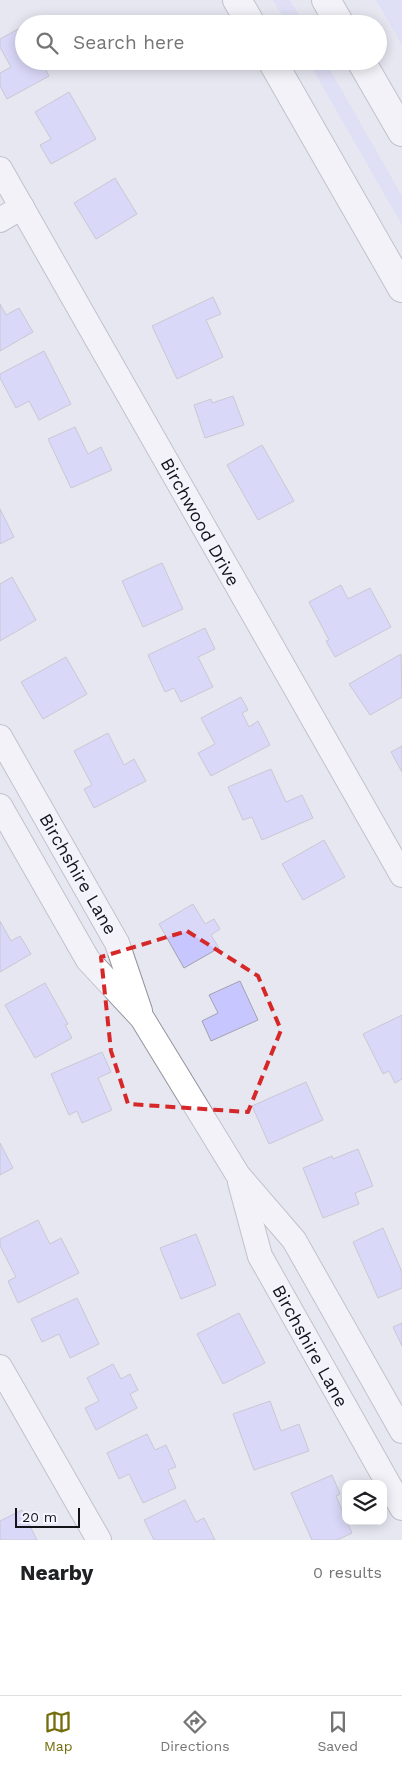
<!DOCTYPE html>
<style>
body{margin:0;font-family:"Work Sans",sans-serif;background:#f2f2f2;color:#202124}
.controls{position:absolute;right:15px;bottom:15px;display:grid;overflow:hidden;border-radius:10px;box-shadow:0 2px 12px #0003}
.controls button{width:45px;height:45px;display:grid;place-items:center;padding:0;border:0;border-bottom:1px solid #e0e0e0;background:#fff;color:#202124;font:25px sans-serif}
.scale{position:absolute;left:15px;bottom:12px;width:65px;box-sizing:border-box;padding-left:5px;border:2px solid #141418;border-top:0;font-size:14px;line-height:18px;white-space:nowrap;color:#141418;-webkit-text-stroke:4px #f4f4ff;paint-order:stroke}
.list{margin:0;padding:0;list-style:none}
h2{display:flex;justify-content:space-between;align-items:center;height:65px;margin:0;padding:0 20px;font-size:21px}
h2 small{font-size:16px;font-weight:400;color:#757577}
.icon{flex:none;width:28px;height:28px;fill:none;stroke:currentColor;stroke-width:2;stroke-linecap:round;stroke-linejoin:round}
.map{position:relative;flex:none;width:402px;height:1540px;overflow:hidden}
.search{position:absolute;background:#fff;box-shadow:0 2px 12px #0003;left:15px;right:15px;top:15px;height:55px;display:flex;align-items:center;gap:12px;box-sizing:border-box;padding:0 18px;border-radius:28px;color:#757577;font-size:19px}
.sheet{height:155px;background:#fff}
nav{display:flex;justify-content:space-around;align-items:center;box-sizing:border-box;height:70px;border-top:1px solid #e0e0e0;background:#fff;font-size:14px;color:#757577}
nav a{display:grid;justify-items:center;gap:2px}
nav .on{color:#746d0c}
.map>svg:first-child{display:block}
</style>
<div class="map">
<svg width="402" height="1540" viewBox="0 0 402 1540">
<rect width="100%" height="100%" fill="#e7e7f2"/>
<g fill="#d4d4f8">
<path d="M273,0H290L304,24H287Z"/>
<path d="M376,0H402V45Z"/>
<path d="M308,61H325L402,196V225Z"/>
</g>
<g fill="#c7c6fe" stroke="#a2a2ad">
<path d="M22,27L24,30V61H41L49,76L7,99L0,86V73L11,67L0,47V39Z"/>
<path d="M69,92L96,139L51,164L40,145L51,139L35,112Z"/>
<path d="M115,178L137,214L96,239L74,203Z"/>
<path d="M213,297L221,314L206,320L223,357L177,379L152,326Z"/>
<path d="M0,304L6,315L19,308L33,332L0,351Z"/>
<path d="M44,351L71,404L39,420L29,401L16,408L0,378V374Z"/>
<path d="M233,396L244,425L205,438L194,405L211,399L212,403Z"/>
<path d="M75,427L88,454L101,447L112,470L71,488L48,439Z"/>
<path d="M262,445L294,501L258,520L227,465Z"/>
<path d="M0,509L14,537L0,544Z"/>
<path d="M162,563L183,609L143,627L122,581Z"/>
<path d="M12,577L36,620L0,641V584Z"/>
<path d="M341,585L348,599L370,588L391,627L335,657L326,641L329,640L309,602Z"/>
<path d="M205,628L215,649L198,657L213,687L181,702L174,688L165,692L148,655Z"/>
<path d="M401,654L402,697L370,715L349,684Z"/>
<path d="M66,657L87,694L43,719L21,682Z"/>
<path d="M241,697L248,710L242,713L249,727L258,721L270,745L211,776L198,753L215,744L201,718Z"/>
<path d="M108,733L124,765L134,759L146,781L94,808L84,789L92,785L74,751Z"/>
<path d="M402,746V772L391,752Z"/>
<path d="M271,769L286,802L302,795L313,818L262,840L252,817L243,820L228,787Z"/>
<path d="M324,840L345,877L303,900L282,864Z"/>
<path d="M193,904L205,924L214,919L220,929L211,935L219,948L184,968L159,924Z"/>
<path d="M0,921L11,941L20,936L31,954L0,972Z"/>
<path d="M240,981L258,1020L211,1041L202,1021L218,1013L209,995Z"/>
<path d="M45,983L68,1024L65,1025L72,1038L35,1058L5,1005Z"/>
<path d="M402,1015V1079L395,1083L389,1071L383,1074L363,1034Z"/>
<path d="M102,1052L111,1072L98,1078L112,1110L82,1123L77,1111L69,1115L51,1074Z"/>
<path d="M306,1082L323,1120L269,1144L252,1106Z"/>
<path d="M0,1143L13,1168L0,1175Z"/>
<path d="M358,1149L373,1186L355,1193L359,1204L323,1218L303,1168L332,1156L333,1159Z"/>
<path d="M38,1220L50,1244L61,1238L79,1273L18,1303L8,1281L16,1277L0,1246V1239Z"/>
<path d="M383,1228L402,1272V1288L378,1298L353,1242Z"/>
<path d="M196,1234L216,1285L181,1299L160,1248Z"/>
<path d="M77,1298L99,1344L70,1358L59,1334L42,1342L31,1319Z"/>
<path d="M239,1313L265,1363L223,1384L197,1334Z"/>
<path d="M402,1323V1346L393,1327Z"/>
<path d="M113,1364L121,1379L130,1374L138,1390L130,1394L137,1408L96,1430L85,1408L99,1401L87,1378Z"/>
<path d="M270,1401L281,1431L299,1424L309,1451L254,1470L233,1414Z"/>
<path d="M147,1434L155,1450L166,1445L176,1467L168,1470L176,1488L143,1503L129,1474L119,1479L107,1453Z"/>
<path d="M332,1475L340,1494L336,1496L352,1533L337,1540H312L291,1493Z"/>
<path d="M185,1500L196,1522L204,1518L215,1540H154L144,1520Z"/>
<path d="M22,1510L37,1540H0V1521Z"/>
</g>
<g fill="none" stroke-linecap="round" stroke-linejoin="round">
<g stroke="#94949e" stroke-width="26">
<g id="street">
<path d="M0,169L402,875"/>
<path d="M0,220L22,207"/>
<path d="M0,737L117,943L140,1011"/>
<path d="M0,806L88,960L142,1018L238,1175L294,1240L402,1431"/>
<path d="M240,1182L260,1256L402,1508"/>
<path d="M0,1367L99,1540"/>
</g>
</g>
<g stroke="#94949e" stroke-width="30">
<g id="highway">
<path d="M237,0L251,24"/>
<path d="M326,0L340,24"/>
<path d="M272,61L402,288"/>
<path d="M361,61L402,132"/>
</g>
</g>
<use href="#street" stroke="#fff" stroke-width="24"/>
<use href="#highway" stroke="#fff" stroke-width="28"/>
</g>
<path d="M0 0H402V1540H0ZM187,931L258,976L281,1030L248,1112L128,1104L111,1051L101,957Z" fill="#e7e7f2" fill-opacity=".55" fill-rule="evenodd"/>
<path fill="none" stroke="#d62828" stroke-width="4" stroke-dasharray="10 6" stroke-linejoin="round" d="M187,931L258,976L281,1030L248,1112L128,1104L111,1051L101,957Z"/>
<g text-anchor="middle" stroke-width="4" stroke-linejoin="round" paint-order="stroke">
<g font-size="18" fill="#141418" stroke="#f4f4ff">
<text transform="translate(200 522) rotate(61)" y="6">Birchwood Drive</text>
<text transform="translate(78 874) rotate(60)" y="6">Birchshire Lane</text>
<text transform="translate(310 1346) rotate(61)" y="6">Birchshire Lane</text>
</g>
</g>
</svg>
<div class="controls">
<button><svg class="icon" aria-label="layers" viewBox="0 0 24 24"><path d="M12 4l9 5-9 5-9-5zM3 14l9 5 9-5"/></svg></button>
</div>
<div class="scale">20 m</div>
<div class="search"><svg class="icon" aria-label="search" viewBox="0 0 24 24"><circle cx="10" cy="10" r="6"/><path d="M15 15l6 6"/></svg>Search here</div>
</div>
<section class="sheet">
<h2>Nearby<small>0 results</small></h2>
<ul class="list">
</ul>
</section>
<nav>
<a class="on"><svg class="icon" aria-label="map" viewBox="0 0 24 24"><path d="M3 6l6-2 6 2 6-2v14l-6 2-6-2-6 2zM9 4v14M15 6v14"/></svg>Map</a>
<a><svg class="icon" aria-label="directions" viewBox="0 0 24 24"><path d="M12 3l9 9-9 9-9-9zM9 14v-3h6M13 9l2 2-2 2"/></svg>Directions</a>
<a><svg class="icon" aria-label="saved" viewBox="0 0 24 24"><path d="M7 4h10v16l-5-4-5 4z"/></svg>Saved</a>
</nav>
